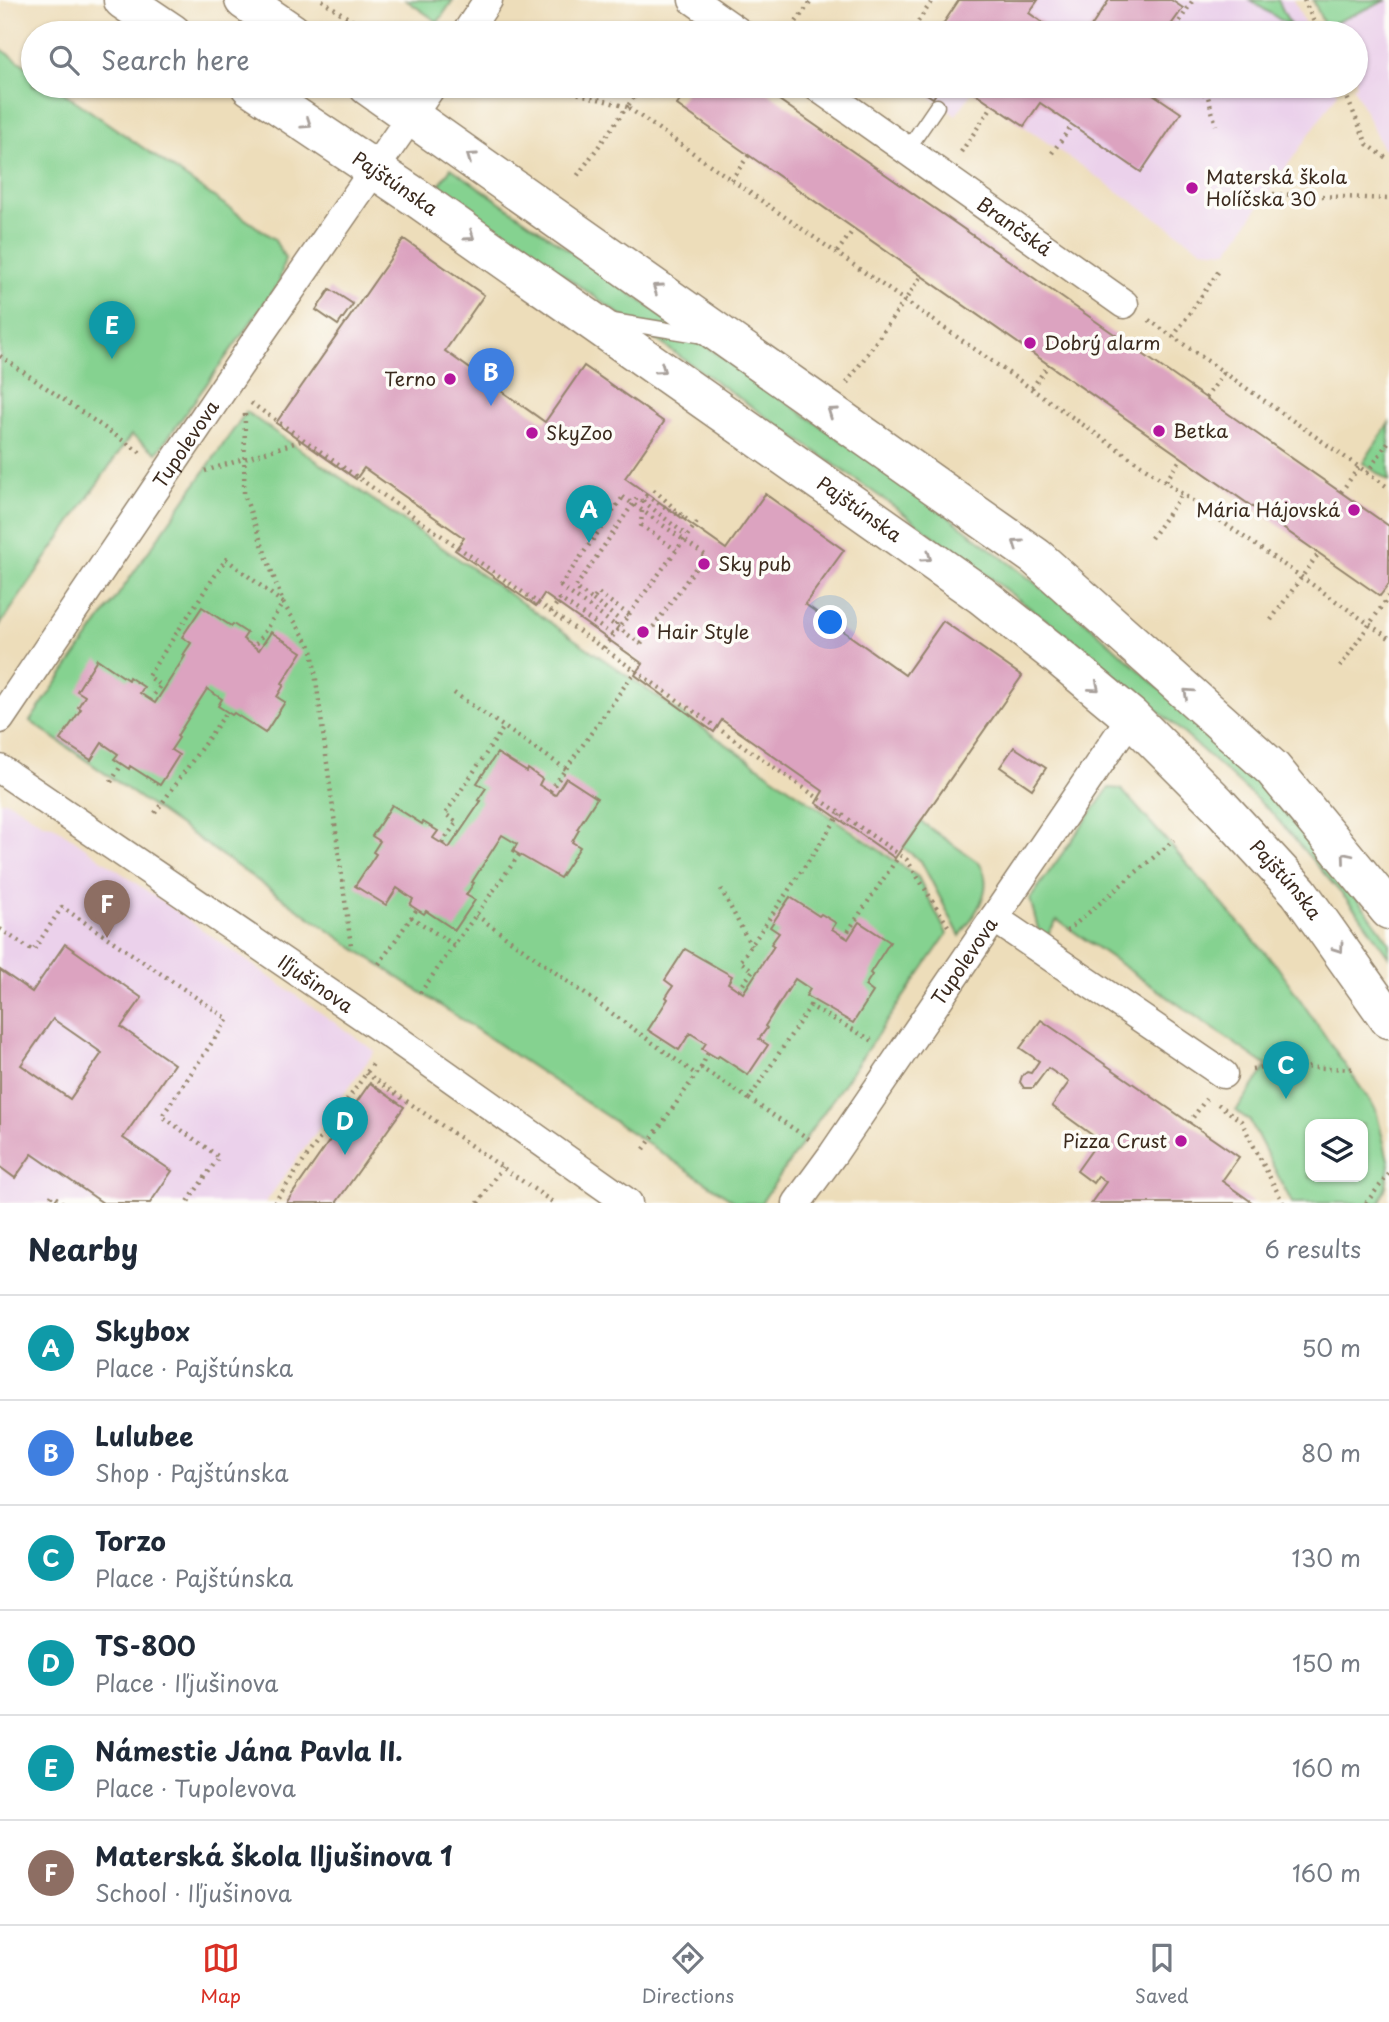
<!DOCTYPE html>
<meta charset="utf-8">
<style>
body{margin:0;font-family:"Playpen Sans",sans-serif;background:#f2f2f3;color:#1f2937}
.controls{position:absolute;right:21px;bottom:21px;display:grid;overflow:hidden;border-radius:14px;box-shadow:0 2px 5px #0004}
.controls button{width:63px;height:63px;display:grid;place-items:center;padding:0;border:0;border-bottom:2px solid #e0e1e3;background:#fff;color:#1f2937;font:35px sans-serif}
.you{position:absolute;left:831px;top:623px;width:24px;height:24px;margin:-18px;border:5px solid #fff;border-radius:50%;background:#1a73e8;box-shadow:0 0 0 10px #1a73e833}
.badge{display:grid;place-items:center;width:46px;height:46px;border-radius:50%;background:#d93025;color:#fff;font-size:23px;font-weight:700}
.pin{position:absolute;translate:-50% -58px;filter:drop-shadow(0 2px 4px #0008)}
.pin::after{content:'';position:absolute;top:37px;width:24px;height:21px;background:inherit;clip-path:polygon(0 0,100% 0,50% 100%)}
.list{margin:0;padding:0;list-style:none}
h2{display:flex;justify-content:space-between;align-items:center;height:91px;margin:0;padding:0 28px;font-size:30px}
h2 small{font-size:23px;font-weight:400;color:#747a83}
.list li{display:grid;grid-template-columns:46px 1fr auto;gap:21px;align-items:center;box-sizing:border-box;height:105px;padding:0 28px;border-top:2px solid #e0e1e3}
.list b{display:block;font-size:26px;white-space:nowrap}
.list p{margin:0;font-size:23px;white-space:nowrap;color:#747a83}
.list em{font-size:23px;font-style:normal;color:#747a83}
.icon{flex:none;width:38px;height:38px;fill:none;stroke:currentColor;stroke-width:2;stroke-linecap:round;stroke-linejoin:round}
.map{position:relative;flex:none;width:1389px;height:1203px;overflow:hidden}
.search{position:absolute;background:#fff;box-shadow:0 2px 5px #0004;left:21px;right:21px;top:21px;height:77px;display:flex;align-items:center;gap:18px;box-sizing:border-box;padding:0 24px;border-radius:38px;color:#747a83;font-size:26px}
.sheet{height:721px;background:#fff}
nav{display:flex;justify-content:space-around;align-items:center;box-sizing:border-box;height:98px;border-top:2px solid #e0e1e3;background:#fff;font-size:19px;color:#747a83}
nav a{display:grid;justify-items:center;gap:4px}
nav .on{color:#d93025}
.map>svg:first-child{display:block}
</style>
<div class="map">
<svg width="1389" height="1203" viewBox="0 0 1389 1203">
<rect width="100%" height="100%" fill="#fdfcf7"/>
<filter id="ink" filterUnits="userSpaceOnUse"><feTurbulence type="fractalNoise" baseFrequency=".0143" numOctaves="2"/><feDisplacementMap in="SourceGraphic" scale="14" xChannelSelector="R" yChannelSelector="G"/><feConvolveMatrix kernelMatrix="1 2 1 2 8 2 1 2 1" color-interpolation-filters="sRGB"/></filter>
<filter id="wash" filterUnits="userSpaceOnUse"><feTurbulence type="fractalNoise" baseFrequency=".00686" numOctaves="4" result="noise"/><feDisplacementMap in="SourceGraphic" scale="28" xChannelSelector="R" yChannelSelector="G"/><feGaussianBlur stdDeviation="1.57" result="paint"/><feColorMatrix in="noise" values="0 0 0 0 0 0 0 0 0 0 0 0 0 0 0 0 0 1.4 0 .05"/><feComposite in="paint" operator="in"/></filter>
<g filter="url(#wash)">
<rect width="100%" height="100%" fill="#edddba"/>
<g fill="#ebd1eb">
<path d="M959,0H1294L1309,33H937Z"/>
<path d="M1313,0H1389V152L1382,147L1353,86H1356V33H1328Z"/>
<path d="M915,86H1334L1338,93L1228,251L1201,249L973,91L956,115Z"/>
<path d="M0,801H7L18,807L44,824L53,825L375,1051L265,1203H0Z"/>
</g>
<g fill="#85d290" stroke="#607e57" stroke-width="2" fill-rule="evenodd">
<path d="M406,0H453L438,22Z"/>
<path d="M1250,0H1278L1291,27Z"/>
<path d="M1313,0H1387L1325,27Z"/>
<path d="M0,48L33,71V86H54L274,239L285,258L279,283L157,453L131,435L0,625Z"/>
<path d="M451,168L931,503L1087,623L1184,710L1279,806L1366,910L1389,942V957L1359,914L1271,812L1171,722L1070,638L892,505L438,187Z"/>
<path d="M246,412L918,877L947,934L761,1203H737L351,946L30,721Z"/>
<path d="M1389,423V481L1363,463Z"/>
<path d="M1109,788L1121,789L1277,966L1376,1110L1389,1164L1386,1186L1380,1203H1292L1250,1121L1236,1111L1267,1066L1057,920L1042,943L1030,899ZM1310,1124H1363V1177H1310Z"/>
<path d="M920,821L979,863C997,888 974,915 960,936L921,861L902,847Z"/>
</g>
<g id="blocks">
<g fill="#dca3c0" fill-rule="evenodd">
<path d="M959,0H1038L1029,13L1057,33H937Z"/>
<path d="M1109,0H1171L1183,8L1165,33H1087Z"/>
<path d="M690,86H759L1389,526V584L1380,596L677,105Z"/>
<path d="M915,86H938L940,87L933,98Z"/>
<path d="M965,86H1141L1181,113L1141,172L1040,103L1024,126Z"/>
<path d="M404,239L484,295L445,351L545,422L584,366L664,422L625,478L726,549L765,494L844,550L805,604L905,675L943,621L1022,676L895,858L816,803L823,791L722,720L714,732L635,675L643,664L544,594L536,606L455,550L464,538L364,468L356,479L276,423Z"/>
<path d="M330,289L353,304L338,325L316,310Z"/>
<path d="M202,607L231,626L233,624L247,633L243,639L259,650L271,632L302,652L282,683L284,685L277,697L285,702L265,733L234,713L232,715L218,706L222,699L207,689L177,736L179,738L171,750L179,755L160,785L130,766L129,769L114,759L118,754L102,743L91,760L60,740L81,709L78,707L85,696L77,691L97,659L128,680L129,677L144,687L140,693L155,703L185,656L183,655L191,643L182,637Z"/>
<path d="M1014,747L1046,768L1032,789L1000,767Z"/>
<path d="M497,753L527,772L528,769L542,779L539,785L555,795L566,778L597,798L577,829L579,830L572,842L580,847L560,878L513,851L517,844L502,835L472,882L474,883L466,895L475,900L455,930L426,911L424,914L410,905L413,899L397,888L386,905L355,886L376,854L373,852L380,841L372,836L392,805L422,824L423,822L438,831L433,838L449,848L481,801L478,800L486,788L477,783Z"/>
<path d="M790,897L819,916L821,914L836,923L832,929L848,939L859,922L890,942L870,973L872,975L865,986L873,992L853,1023L806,996L810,989L795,979L765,1026L767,1028L759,1039L768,1045L748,1075L719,1056L717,1058L702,1049L706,1043L690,1033L679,1050L648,1030L668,999L666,997L673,986L665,980L685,949L732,976L728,983L743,993L774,946L771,944L779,933L770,927Z"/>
<path d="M65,944L142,998L121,1027L174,1064L123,1138L172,1171L150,1203H103L32,1154L15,1178L0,1167V970L32,992ZM53,1019L102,1053L70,1099L21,1065Z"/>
<path d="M1041,1020L1239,1157L1222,1181L1253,1203H1091L1106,1182L1098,1176L1093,1183L1077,1171L1099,1140L1052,1106L1069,1082L1048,1068L1033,1088H1024L1020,1082L1022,1076L1027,1072L1031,1073L1039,1061L1020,1048Z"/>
<path d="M370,1083L404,1107L336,1203H286Z"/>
</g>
</g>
</g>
<g filter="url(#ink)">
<use href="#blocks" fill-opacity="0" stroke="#94846c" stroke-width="2"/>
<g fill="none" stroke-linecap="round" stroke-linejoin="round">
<g stroke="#94846c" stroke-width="17">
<g id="lane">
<path d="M907,150L937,106"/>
<path d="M613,321L704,336"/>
</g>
</g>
<g stroke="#94846c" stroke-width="31">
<g id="street">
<path d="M693,0L740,33"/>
<path d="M466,33L488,0"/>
<path id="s1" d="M816,86L1124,304"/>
<path id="s2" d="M0,719L259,336L432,86"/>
<path id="s3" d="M0,769L392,1036L628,1203"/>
<path d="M994,918L1223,1074"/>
<path id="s4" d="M797,1203L833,1154L1131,717"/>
</g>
</g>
<g stroke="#94846c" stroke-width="41">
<g id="secondary">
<path d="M123,0L172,33"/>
<path d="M244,0L292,33"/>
<path id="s5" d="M250,86L417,198L774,449L981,595L1059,657L1131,717L1217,803L1299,892L1389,1019"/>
<path d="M368,86L1036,557L1273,769L1389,910"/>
</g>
</g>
<g stroke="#94846c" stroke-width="4.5" stroke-dasharray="2 5" stroke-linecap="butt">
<path d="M322,0L370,33"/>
<path d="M1304,0L1319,33"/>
<path d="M788,33L812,0"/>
<path d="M910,33L933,0"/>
<path d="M1172,33L1193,0"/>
<path d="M551,86L627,107L575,179"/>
<path d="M642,86L627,107L1389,638"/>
<path d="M1191,86L1208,97L1216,125"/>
<path d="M1342,86L1367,144L1389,160"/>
<path d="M772,95L779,86"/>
<path d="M961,152L993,105"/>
<path d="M1052,153L1072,125"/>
<path d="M731,180L749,155"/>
<path d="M1273,194L1389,199"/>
<path d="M837,252L854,229"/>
<path d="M1149,320L1389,488"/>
<path d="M1173,337L1221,268"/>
<path d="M0,356L144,455"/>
<path d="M847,383L922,276"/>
<path d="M1032,388L1049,364"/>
<path d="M1206,398L1224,372"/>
<path d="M251,403L907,860L950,929"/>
<path d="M245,414L244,494L283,603L312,649L351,946"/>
<path d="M205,471L304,440"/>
<path d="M1367,473L1389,441"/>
<path d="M1166,481L1182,457"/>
<path d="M1341,492L1359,467"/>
<path d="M643,501L686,535"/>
<path d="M642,511L641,525L676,550"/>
<path d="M1151,538L1183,493"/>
<path d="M560,586L623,497"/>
<path d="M593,600L617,618L616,626"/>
<path d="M551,612L560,599L614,636"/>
<path d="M629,615L598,593L593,600L575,588L637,498L642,501L646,496L687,520L652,488"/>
<path d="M1271,620L1319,553"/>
<path d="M641,644L705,555"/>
<path d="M604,648L698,521"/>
<path d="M1340,667L1389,596"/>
<path d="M454,693L566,769"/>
<path d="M150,700L161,685L148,676L226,559L283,603L255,646"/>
<path d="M111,782L122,764"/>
<path d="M550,791L636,670"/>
<path d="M155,813L227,712"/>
<path d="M442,843L457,822L445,814L504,727"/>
<path d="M721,889L751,946"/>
<path d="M476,915L697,1075"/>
<path d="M411,917L454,945"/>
<path d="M0,929L33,951L62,907L228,1019L162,1116L219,1157L187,1203"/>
<path d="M1067,931L1174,840"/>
<path d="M844,937L899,856"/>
<path d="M379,964L417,909"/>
<path d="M739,990L753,970L740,962L840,814"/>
<path d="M420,993L519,855"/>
<path d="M810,1006L812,999"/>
<path d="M701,1068L708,1053"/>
<path d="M1252,1069L1267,1066L1356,1069"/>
<path d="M366,1073L554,1203"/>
<path d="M749,1099L809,1139"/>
<path d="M1218,1104L1241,1121L1283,1203"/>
<path d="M1189,1123L1206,1099"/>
<path d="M644,1149L701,1068L749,1099L810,1006L875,1042"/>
<path d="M47,1203L52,1195L63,1203"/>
<path d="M274,1203L375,1061"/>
<path d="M478,1203L502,1167"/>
<path d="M1366,1203L1389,1174"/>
</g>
<use href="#lane" stroke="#fff" stroke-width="14"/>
<use href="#street" stroke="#fff" stroke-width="28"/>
<use href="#secondary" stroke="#fff" stroke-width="38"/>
<g stroke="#94846c" stroke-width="4.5" stroke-dasharray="2 5" stroke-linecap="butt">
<path d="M623,497L705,555"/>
<path d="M560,586L641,644"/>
</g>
</g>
<defs><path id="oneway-chevron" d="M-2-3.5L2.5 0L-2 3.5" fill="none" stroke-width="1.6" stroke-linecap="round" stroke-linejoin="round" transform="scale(1.75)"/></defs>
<g stroke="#a79f9a">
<use href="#oneway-chevron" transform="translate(307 124) rotate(34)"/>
<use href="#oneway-chevron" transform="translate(471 157) rotate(-145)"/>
<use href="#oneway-chevron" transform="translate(470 236) rotate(35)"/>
<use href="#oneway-chevron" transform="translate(657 288) rotate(-145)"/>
<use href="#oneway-chevron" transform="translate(661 369) rotate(35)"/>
<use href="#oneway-chevron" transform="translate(832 412) rotate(-145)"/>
<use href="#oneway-chevron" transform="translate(1017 544) rotate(-145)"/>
<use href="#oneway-chevron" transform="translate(927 557) rotate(35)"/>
<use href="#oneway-chevron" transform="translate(1095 687) rotate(40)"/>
<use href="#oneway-chevron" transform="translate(1188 693) rotate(-138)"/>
<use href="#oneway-chevron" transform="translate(1346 857) rotate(-130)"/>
<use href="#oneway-chevron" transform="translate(1339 948) rotate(55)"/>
</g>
</g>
<g fill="#b5179e" stroke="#fdfcf7" stroke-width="2.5">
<circle cx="1192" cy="188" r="7"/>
<circle cx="1030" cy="343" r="7"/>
<circle cx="450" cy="379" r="7"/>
<circle cx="1159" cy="431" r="7"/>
<circle cx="532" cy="433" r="7"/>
<circle cx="1354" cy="510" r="7"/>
<circle cx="704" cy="564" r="7"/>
<circle cx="643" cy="632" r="7"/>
<circle cx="1181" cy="1141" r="7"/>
</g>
<g text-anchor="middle" stroke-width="7" stroke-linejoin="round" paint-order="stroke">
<g font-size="19" fill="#3b2a1e" stroke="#fdfcf7" text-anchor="start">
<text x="1206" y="184">Materská škola<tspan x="1206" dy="22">Holíčska 30</tspan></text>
<text x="1044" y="350">Dobrý alarm</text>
<text x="436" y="386" text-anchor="end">Terno</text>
<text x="1173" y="438">Betka</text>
<text x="546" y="440">SkyZoo</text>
<text x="1340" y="517" text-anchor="end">Mária Hájovská</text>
<text x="718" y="571">Sky pub</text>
<text x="657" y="639">Hair Style</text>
<text x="1167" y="1148" text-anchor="end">Pizza Crust</text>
</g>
<g font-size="19" fill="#3b2a1e" stroke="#fdfcf7">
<text dy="7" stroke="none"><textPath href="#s5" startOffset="175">Pajštúnska</textPath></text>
<text dy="7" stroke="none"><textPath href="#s1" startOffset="243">Brančská</textPath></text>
<text dy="7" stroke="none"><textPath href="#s2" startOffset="332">Tupolevova</textPath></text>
<text dy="7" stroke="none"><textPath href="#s5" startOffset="742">Pajštúnska</textPath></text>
<text dy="7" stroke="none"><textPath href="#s5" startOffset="1309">Pajštúnska</textPath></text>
<text dy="7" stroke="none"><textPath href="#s4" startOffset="294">Tupolevova</textPath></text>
<text dy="7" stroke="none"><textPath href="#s3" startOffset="382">Iľjušinova</textPath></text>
</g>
</g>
</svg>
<div class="controls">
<button><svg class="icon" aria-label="layers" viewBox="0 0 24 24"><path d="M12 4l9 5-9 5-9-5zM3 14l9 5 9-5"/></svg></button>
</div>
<div class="you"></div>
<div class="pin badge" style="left:589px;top:543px;background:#0f9aa8">A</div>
<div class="pin badge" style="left:491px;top:406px;background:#3f7fe0">B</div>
<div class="pin badge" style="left:1286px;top:1099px;background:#0f9aa8">C</div>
<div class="pin badge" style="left:345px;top:1155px;background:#0f9aa8">D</div>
<div class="pin badge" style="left:112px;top:359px;background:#0f9aa8">E</div>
<div class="pin badge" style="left:107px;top:938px;background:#8d6e63">F</div>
<div class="search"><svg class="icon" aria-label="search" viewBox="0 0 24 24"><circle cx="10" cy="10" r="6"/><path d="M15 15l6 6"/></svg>Search here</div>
</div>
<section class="sheet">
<h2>Nearby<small>6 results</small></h2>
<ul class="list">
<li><span class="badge" style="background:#0f9aa8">A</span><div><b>Skybox</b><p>Place · Pajštúnska</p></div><em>50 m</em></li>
<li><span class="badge" style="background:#3f7fe0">B</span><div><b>Lulubee</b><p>Shop · Pajštúnska</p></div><em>80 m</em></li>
<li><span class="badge" style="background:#0f9aa8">C</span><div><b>Torzo</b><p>Place · Pajštúnska</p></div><em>130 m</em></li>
<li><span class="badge" style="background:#0f9aa8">D</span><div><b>TS-800</b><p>Place · Iľjušinova</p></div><em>150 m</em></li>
<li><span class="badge" style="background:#0f9aa8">E</span><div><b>Námestie Jána Pavla II.</b><p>Place · Tupolevova</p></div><em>160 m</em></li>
<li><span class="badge" style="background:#8d6e63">F</span><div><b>Materská škola Iljušinova 1</b><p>School · Iľjušinova</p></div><em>160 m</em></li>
</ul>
</section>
<nav>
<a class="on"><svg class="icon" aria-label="map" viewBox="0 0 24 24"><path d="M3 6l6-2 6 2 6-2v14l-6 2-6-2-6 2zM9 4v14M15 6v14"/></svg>Map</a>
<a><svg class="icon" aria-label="directions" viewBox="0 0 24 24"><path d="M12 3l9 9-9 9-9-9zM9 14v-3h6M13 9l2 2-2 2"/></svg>Directions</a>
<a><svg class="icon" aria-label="saved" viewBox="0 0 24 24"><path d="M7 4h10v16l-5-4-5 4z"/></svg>Saved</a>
</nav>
